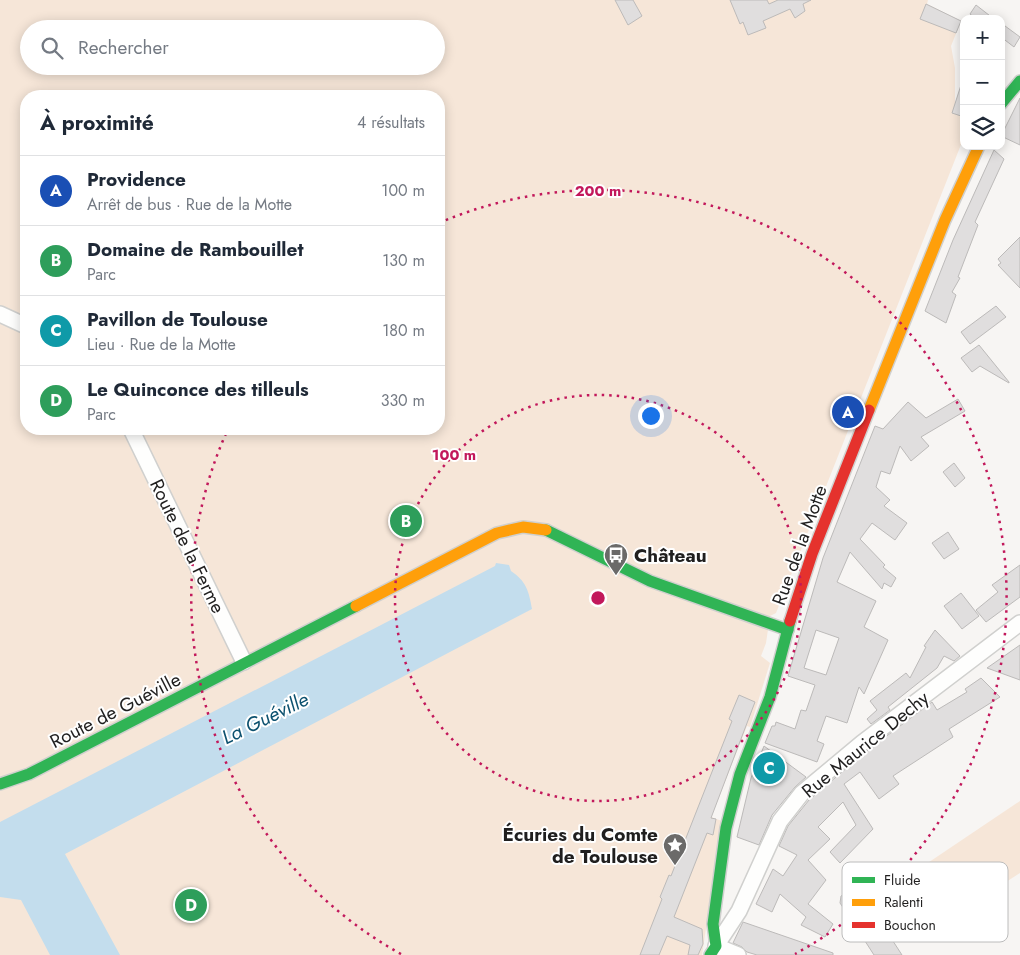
<!DOCTYPE html>
<html lang="fr">
<meta charset="utf-8">
<style>
body{margin:0;font-family:Jost,sans-serif;background:#f6f6f7;color:#1f2937}
.controls{position:absolute;right:15px;top:15px;display:grid;overflow:hidden;border-radius:10px;box-shadow:0 2px 12px #0003}
.controls button{width:45px;height:45px;display:grid;place-items:center;padding:0;border:0;border-bottom:1px solid #e0e1e3;background:#fff;color:#1f2937;font:25px sans-serif}
.you{position:absolute;left:650px;top:415px;width:18px;height:18px;margin:-12px;border:4px solid #fff;border-radius:50%;background:#1a73e8;box-shadow:0 0 0 8px #1a73e833}
.badge{display:grid;place-items:center;width:32px;height:32px;border-radius:50%;background:#6b6a69;color:#fff;font-size:16px;font-weight:700}
.pin{position:absolute;translate:-50% -50%;border:2px solid #fff;box-shadow:0 1px 5px #0006}
.list{margin:0;padding:0;list-style:none}
h2{display:flex;justify-content:space-between;align-items:center;height:65px;margin:0;padding:0 20px;font-size:21px}
h2 small{font-size:16px;font-weight:400;color:#747a83}
.list li{display:grid;grid-template-columns:32px 1fr auto;gap:15px;align-items:center;box-sizing:border-box;height:70px;padding:0 20px;border-top:1px solid #e0e1e3}
.list b{display:block;font-size:19px;white-space:nowrap}
.list p{margin:0;font-size:16px;white-space:nowrap;color:#747a83}
.list em{font-size:16px;font-style:normal;color:#747a83}
.icon{flex:none;width:28px;height:28px;fill:none;stroke:currentColor;stroke-width:2;stroke-linecap:round;stroke-linejoin:round}
.map{position:relative;flex:none;width:1020px;height:955px;overflow:hidden}
.search{position:absolute;background:#fff;box-shadow:0 2px 12px #0003;left:20px;top:20px;width:425px;height:55px;display:flex;align-items:center;gap:12px;box-sizing:border-box;padding:0 18px;border-radius:28px;color:#747a83;font-size:19px}
.panel{position:absolute;background:#fff;box-shadow:0 2px 12px #0003;left:20px;top:90px;width:425px;height:345px;border-radius:20px}
.map>svg:first-child{display:block}
</style>
<div class="map">
<svg width="1020" height="955" viewBox="0 0 1020 955">
<rect width="100%" height="100%" fill="#f7f5f3"/>
<g fill="#f6e6d8" fill-rule="evenodd">
<path d="M0,0H928L927,4L961,21L951,46L955,68V103L964,106V137L776,613L770,616L766,643L761,656L770,663L750,727L747,726L711,817L722,821L702,955H0ZM29,29H436V66H29ZM26,96H439V429H26Z"/>
<path d="M1020,801V873L924,935L892,887Z"/>
</g>
<path fill="#c3dded" d="M496,563L509,565L511,571C526,581 529,591 532,609L65,854L120,955H50L21,900L0,897V822L495,566Z"/>
<g fill="#e0dede" stroke="#bcbab9" fill-rule="evenodd">
<path d="M615,0H633L642,16L628,25Z"/>
<path d="M730,0H767L769,4L778,0H811L803,4L805,11L795,18L790,9L763,21L766,28L748,35L743,22L740,24Z"/>
<path d="M926,4L961,21L956,33L920,19Z"/>
<path d="M976,5L994,19H976L970,14Z"/>
<path d="M1001,23L1020,37L1014,47L1001,37Z"/>
<path d="M962,82L964,83V117L952,113Z"/>
<path d="M1020,98V145L1001,136Z"/>
<path d="M994,150L1004,159L975,222L978,225L958,277L960,278L952,292L956,295L946,323L925,311L953,240Z"/>
<path d="M1020,237V288L998,265L1001,263L998,259Z"/>
<path d="M996,306L1006,317L970,344L961,332Z"/>
<path d="M979,345L1009,382V383L980,366L972,372L961,358Z"/>
<path d="M958,399L965,411L921,437L929,446L911,461L900,446L890,474L881,471L876,487L890,500L884,506L907,523L895,540L872,523L860,539L885,565L883,567L896,578L891,587L884,583L882,589L850,552L837,582L876,601L864,627L888,640L864,694L859,687L847,723L826,716L817,741L824,744L817,762L765,743L772,726H775L776,722L795,729L801,710L806,711L815,685L788,676L823,558L875,426L883,429L908,402L926,418ZM816,630L839,638L826,675L804,668Z"/>
<path d="M954,463L965,478L955,487L943,472Z"/>
<path d="M948,532L959,549L944,559L932,543Z"/>
<path d="M1020,565V597L986,622L976,610L998,592L992,585Z"/>
<path d="M961,593L979,616L962,629L944,606Z"/>
<path d="M935,630L960,656L954,661L944,656L937,668L888,707L890,710L871,724L867,719L877,710L870,701L906,673L910,678L926,647L924,646Z"/>
<path d="M1020,645V680L987,668L1010,652Z"/>
<path d="M981,678L1000,697L949,729L953,737L893,776L899,784L879,799L860,772L844,784L873,829L840,863L830,852L856,825L843,802L818,827L830,839L808,860L826,880L808,904L833,924L825,937L801,925L806,917L780,894L772,912L756,904L773,869L783,876L797,855L779,846L788,826L809,800L868,750L932,702L937,710L967,692L965,689Z"/>
<path d="M739,695L755,702L711,818L716,819L713,835L707,833L674,917L702,929L703,944L698,955H688L690,945L667,936L659,955H640L662,899L660,897L669,875L671,876L732,721L729,719Z"/>
<path d="M764,746L806,777L795,787L772,815L759,845L737,837L751,778Z"/>
<path d="M848,892L851,896L855,893L864,895L877,916L900,901L915,923L891,938L902,955H874L865,941L869,938L857,920L854,922L850,918L840,903L841,896Z"/>
<path d="M743,922L833,953V955H757L747,952L742,947L733,943Z"/>
</g>
<g fill="none" stroke-linecap="round" stroke-linejoin="round">
<g stroke="#d0d0ce" stroke-width="18">
<g id="street">
<path d="M0,314L26,326"/>
<path d="M131,429L244,662"/>
<path d="M738,955L716,946L739,911L780,821L802,793L862,743L1020,623"/>
</g>
</g>
<g stroke="#d0d0ce" stroke-width="14">
<g id="fast">
<path d="M1001,104L1020,81"/>
<path d="M546,530L650,581L788,630"/>
<path d="M0,784L29,774L356,606"/>
<path d="M710,955L716,946L713,924L726,828L740,774L770,697L790,621"/>
</g>
</g>
<g stroke="#d0d0ce" stroke-width="14">
<g id="slow">
<path d="M869,410L945,220L979,146"/>
<path d="M356,606L497,533L523,527L546,530"/>
</g>
</g>
<g stroke="#d0d0ce" stroke-width="14">
<path id="jam" d="M790,621L812,554L869,410"/>
</g>
<use href="#street" stroke="#fefefd" stroke-width="15"/>
<use href="#fast" stroke="#30b455" stroke-width="11"/>
<use href="#slow" stroke="#ff9f0a" stroke-width="11"/>
<use href="#jam" stroke="#e5322d" stroke-width="11"/>
</g>
<g fill="none" stroke="#c2185b" stroke-width="2.5" stroke-dasharray="2.5 5">
<circle cx="598" cy="598" r="203"/>
<path d="M401 954A407 407 0 0 1 228 429M439 223A407 407 0 0 1 795 954"/>
</g>
<defs>
<g id="bus-pin" transform="scale(1.25)"><path d="M0 17L-7.5 6A9.5 9.5 0 1 1 7.5 6Z" fill="#6b6a69" stroke="#fff"/><path d="M-5-6H5V4H4V6H2V4H-2V6H-4V4H-5ZM-3.5-4V0h7V-4ZM-3.5 1.2v1.5H-2V1.2ZM2 1.2v1.5H3.5V1.2Z" fill="#fff"/></g>
<g id="sight-pin" transform="scale(1.25)"><path d="M0 17L-7.5 6A9.5 9.5 0 1 1 7.5 6Z" fill="#6b6a69" stroke="#fff"/><path d="M0-6L1.8-2.2L6-1.7L2.9 1.2L3.7 5.4L0 3.3L-3.7 5.4L-2.9 1.2L-6-1.7L-1.8-2.2Z" fill="#fff"/></g>
</defs>
<g fill-rule="evenodd">
<use href="#bus-pin" x="616" y="555"/>
<use href="#sight-pin" x="675" y="845"/>
</g>
<g text-anchor="middle" stroke-width="4" stroke-linejoin="round" paint-order="stroke">
<g font-size="19" fill="#201f1f" stroke="#fff">
<text transform="translate(799 545) rotate(-70)" y="7">Rue de la Motte</text>
<text transform="translate(188 546) rotate(64)" y="7">Route de la Ferme</text>
<text transform="translate(115 710) rotate(-27)" y="7">Route de Guéville</text>
<text transform="translate(865 744) rotate(-39)" y="7">Rue Maurice Dechy</text>
</g>
<g font-size="19" font-weight="bold" fill="#201f1f" stroke="#fff" text-anchor="start">
<text x="634" y="562">Château</text>
<text x="658" y="841" text-anchor="end">Écuries du Comte<tspan x="658" dy="22">de Toulouse</tspan></text>
</g>
<g font-size="20" font-style="italic" fill="#0c516f" stroke="#fff">
<text transform="translate(265 718) rotate(-26)" y="7">La Guéville</text>
</g>
</g>
<rect x="842" y="862" width="166" height="80" rx="8" fill="#fff" stroke="#bcbcbc" stroke-width="1"/>
<rect x="852" y="877" width="23" height="6" fill="#30b455"/>
<rect x="852" y="899" width="23" height="7" fill="#ff9f0a"/>
<rect x="852" y="922" width="23" height="6" fill="#e5322d"/>
<g font-size="14" fill="#201f1f">
<text x="884" y="885">Fluide</text>
<text x="884" y="907">Ralenti</text>
<text x="884" y="930">Bouchon</text>
</g>
<circle cx="598" cy="598" r="8" fill="#c2185b" stroke="#fff" stroke-width="2.5"/>
<g font-size="15" text-anchor="middle" font-weight="bold" fill="#c2185b" stroke="#fff" stroke-width="4" stroke-linejoin="round" paint-order="stroke">
<text x="598" y="196">200 m</text>
<text x="454" y="460">100 m</text>
</g>
</svg>
<div class="controls">
<button>+</button>
<button>−</button>
<button><svg class="icon" aria-label="layers" viewBox="0 0 24 24"><path d="M12 4l9 5-9 5-9-5zM3 14l9 5 9-5"/></svg></button>
</div>
<div class="you"></div>
<div class="pin badge" style="left:848px;top:412px;background:#1a4fb4">A</div>
<div class="pin badge" style="left:406px;top:521px;background:#2e9e5b">B</div>
<div class="pin badge" style="left:769px;top:768px;background:#0f9aa8">C</div>
<div class="pin badge" style="left:191px;top:905px;background:#2e9e5b">D</div>
<div class="search"><svg class="icon" aria-label="search" viewBox="0 0 24 24"><circle cx="10" cy="10" r="6"/><path d="M15 15l6 6"/></svg>Rechercher</div>
<section class="panel">
<h2>À proximité<small>4 résultats</small></h2>
<ul class="list">
<li><span class="badge" style="background:#1a4fb4">A</span><div><b>Providence</b><p>Arrêt de bus · Rue de la Motte</p></div><em>100 m</em></li>
<li><span class="badge" style="background:#2e9e5b">B</span><div><b>Domaine de Rambouillet</b><p>Parc</p></div><em>130 m</em></li>
<li><span class="badge" style="background:#0f9aa8">C</span><div><b>Pavillon de Toulouse</b><p>Lieu · Rue de la Motte</p></div><em>180 m</em></li>
<li><span class="badge" style="background:#2e9e5b">D</span><div><b>Le Quinconce des tilleuls</b><p>Parc</p></div><em>330 m</em></li>
</ul>
</section>
</div>
